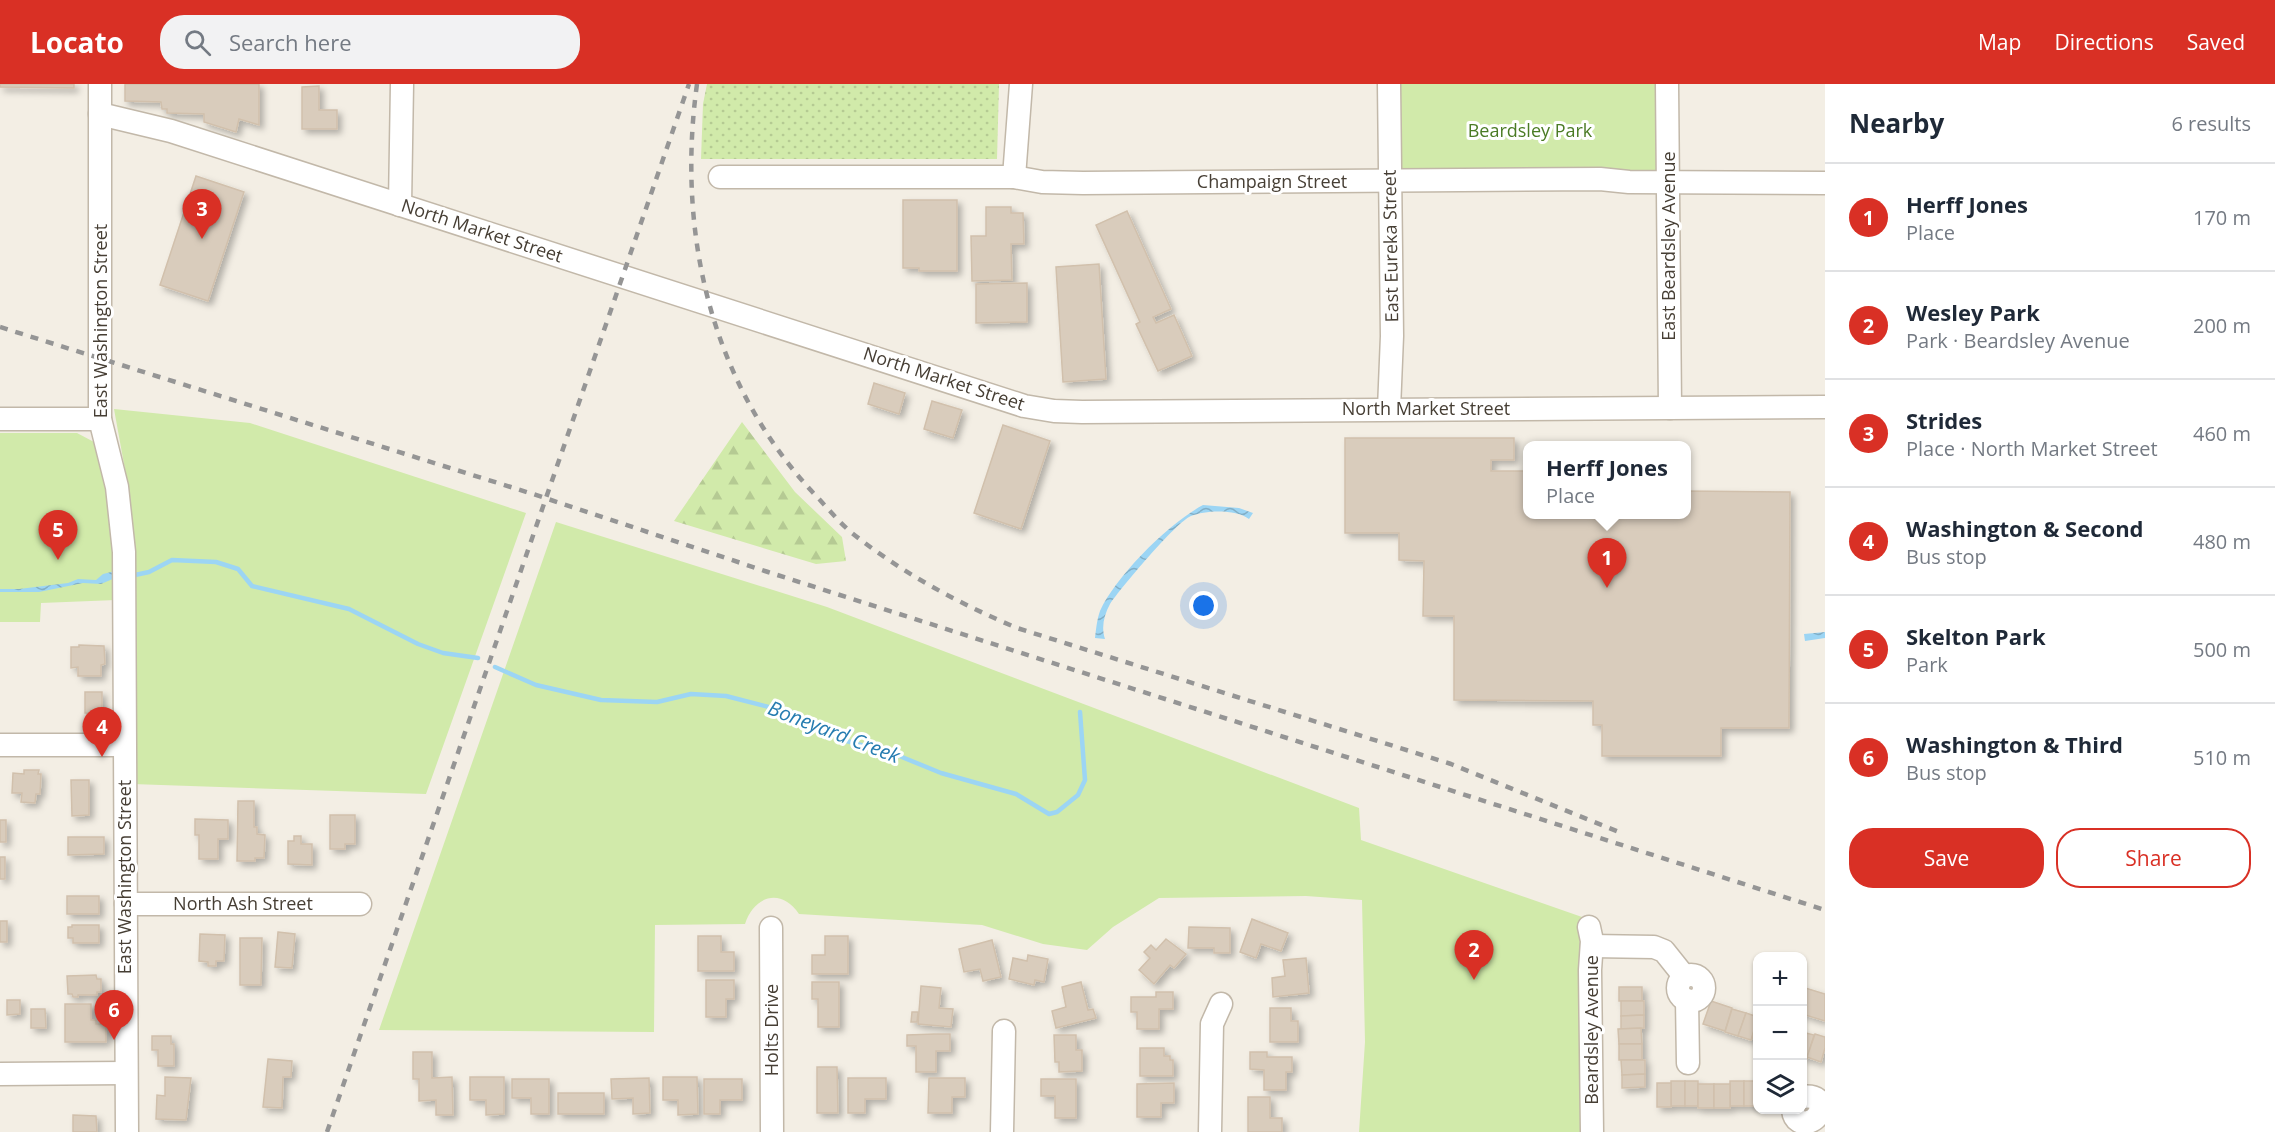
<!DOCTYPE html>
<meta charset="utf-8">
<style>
body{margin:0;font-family:"Open Sans",sans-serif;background:#f2f2f3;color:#1f2937}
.controls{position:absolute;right:18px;bottom:18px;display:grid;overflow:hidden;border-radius:12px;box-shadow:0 2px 4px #0004}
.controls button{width:54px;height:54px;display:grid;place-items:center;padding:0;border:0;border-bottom:2px solid #e0e1e3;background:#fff;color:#1f2937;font:30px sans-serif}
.you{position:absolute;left:1204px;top:522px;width:21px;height:21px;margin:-15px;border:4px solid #fff;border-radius:50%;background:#1a73e8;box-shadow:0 0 0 9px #1a73e833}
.badge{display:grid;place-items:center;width:39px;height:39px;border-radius:50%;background:#d93025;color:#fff;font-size:20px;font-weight:700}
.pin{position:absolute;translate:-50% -50px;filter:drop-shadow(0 2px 3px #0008)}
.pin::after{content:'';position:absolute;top:32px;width:21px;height:18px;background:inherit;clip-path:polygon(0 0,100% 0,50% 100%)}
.popup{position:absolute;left:1523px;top:357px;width:168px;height:78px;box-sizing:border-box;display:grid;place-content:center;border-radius:12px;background:#fff;filter:drop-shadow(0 2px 4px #0005);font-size:20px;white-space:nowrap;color:#747a83}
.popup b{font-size:22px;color:#1f2937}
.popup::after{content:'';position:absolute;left:50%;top:100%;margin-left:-12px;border:12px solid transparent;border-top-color:#fff}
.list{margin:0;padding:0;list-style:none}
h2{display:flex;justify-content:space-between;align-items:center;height:78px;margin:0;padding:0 24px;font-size:26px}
h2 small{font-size:20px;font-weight:400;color:#747a83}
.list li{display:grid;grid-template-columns:39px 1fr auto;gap:18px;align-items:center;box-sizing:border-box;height:108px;padding:0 24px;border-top:2px solid #e0e1e3}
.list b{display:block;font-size:22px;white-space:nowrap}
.list p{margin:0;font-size:20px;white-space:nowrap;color:#747a83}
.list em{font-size:20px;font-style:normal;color:#747a83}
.actions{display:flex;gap:12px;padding:18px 24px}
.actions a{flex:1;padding:14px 0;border:2px solid #d93025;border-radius:24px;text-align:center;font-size:21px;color:#d93025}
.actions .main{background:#d93025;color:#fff}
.icon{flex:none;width:33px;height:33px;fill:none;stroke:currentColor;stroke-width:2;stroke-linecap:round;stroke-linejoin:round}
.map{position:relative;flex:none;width:1825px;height:1048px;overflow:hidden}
header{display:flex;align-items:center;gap:36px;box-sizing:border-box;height:84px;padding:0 30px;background:#d93025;color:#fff}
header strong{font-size:28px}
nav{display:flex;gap:33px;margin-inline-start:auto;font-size:21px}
.search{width:420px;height:54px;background:#f2f2f3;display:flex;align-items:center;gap:15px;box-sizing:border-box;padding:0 21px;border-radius:24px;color:#747a83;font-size:22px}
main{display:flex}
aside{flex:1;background:#fff}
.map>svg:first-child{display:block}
</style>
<header>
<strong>Locato</strong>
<div class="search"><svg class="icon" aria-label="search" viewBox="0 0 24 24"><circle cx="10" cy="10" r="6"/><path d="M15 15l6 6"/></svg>Search here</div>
<nav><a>Map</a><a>Directions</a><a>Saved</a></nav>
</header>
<main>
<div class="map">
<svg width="1825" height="1048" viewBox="0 0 1825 1048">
<defs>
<pattern id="grass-dots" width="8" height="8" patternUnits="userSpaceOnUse" patternTransform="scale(1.5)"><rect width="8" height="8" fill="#d1eaaa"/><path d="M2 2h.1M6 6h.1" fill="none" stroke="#b5ca93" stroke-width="1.8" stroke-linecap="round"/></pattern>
<pattern id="forest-firs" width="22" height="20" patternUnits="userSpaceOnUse" patternTransform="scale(1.5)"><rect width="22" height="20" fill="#d1eaaa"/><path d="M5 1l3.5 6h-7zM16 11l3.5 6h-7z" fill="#b5ca93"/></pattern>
<pattern id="water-waves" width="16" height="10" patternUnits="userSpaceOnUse" patternTransform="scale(1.5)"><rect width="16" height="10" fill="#9cd5f4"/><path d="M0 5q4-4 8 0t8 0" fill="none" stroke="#81aec6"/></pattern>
<filter id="shadow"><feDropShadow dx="4" dy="4" stdDeviation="3" flood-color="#0004"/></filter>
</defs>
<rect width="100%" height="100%" fill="#f3eee4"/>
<path fill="url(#grass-dots)" d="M707,0H999L997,75H701L703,20Z"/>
<path fill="url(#forest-firs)" d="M742,338L795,408L842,453L846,477L816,480L674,437Z"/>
<g fill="#d1eaaa">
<path d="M1394,0H1665L1666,94H1395Z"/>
<path d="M114,325L250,339L526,429L426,710L132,700L133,473L130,413Z"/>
<path d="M0,349H77L94,358L106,389L114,435L116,516L41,519L40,538H0Z"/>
<path d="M556,438L827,523L1359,724L1361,756L1582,833L1592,1048H1359L1365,958L1362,816L1306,812L1159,814L1113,843L1087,866L1043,860L982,841L799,830C781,803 754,812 745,840L655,841L654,948L379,946Z"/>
</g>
<g fill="url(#water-waves)">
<path d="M1203,421L1239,424L1253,429L1249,435C1236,425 1206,426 1191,432C1176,438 1120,505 1110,520C1104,531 1101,543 1105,555L1095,554C1096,546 1097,535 1100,527C1116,492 1169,439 1203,421Z"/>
<path d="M115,487V494L101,500L83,499L39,508H0V505H19L68,499L78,495L96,496L103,490Z"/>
<path d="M1825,548V554L1805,557L1804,550Z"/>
</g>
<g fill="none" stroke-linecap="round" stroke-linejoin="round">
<g stroke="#9cd5f4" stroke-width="4.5">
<path d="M135,491L149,488L172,476L216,478L238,485L252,502L349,525L418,560L443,569L478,574"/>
<path d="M495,583L536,601L601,616L657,618L691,610L726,612L796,630L843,656L897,671L941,689L1016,710L1049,730L1057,728L1078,711L1085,696L1080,628"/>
</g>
</g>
<g fill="#d9ccbc" stroke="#d1c0ac" stroke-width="1.5" filter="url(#shadow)">
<path d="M0,0H74V4L0,3Z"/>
<path d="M125,0H259V41L239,35L236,48L204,38V30L167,29V25H162L161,18L125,17Z"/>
<path d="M319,2V26H337V45H302V3Z"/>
<path d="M196,92L244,108L208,217L160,201Z"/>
<path d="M903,116H957V187H919V184H903Z"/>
<path d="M986,123H1011V129H1023L1024,160H1011L1012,196L972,197L971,152H986Z"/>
<path d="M1127,127L1171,225L1153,233L1156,239L1174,231L1192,272L1158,287L1136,240L1140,238L1096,141Z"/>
<path d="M1099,180L1106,295L1063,298L1056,183Z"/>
<path d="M1027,199V238L976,239V200Z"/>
<path d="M874,299L905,309L899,330L868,320Z"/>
<path d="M932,317L962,326L953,354L924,345Z"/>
<path d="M1003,341L1050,357L1021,445L974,429Z"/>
<path d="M1345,354H1514V376H1491V387H1528V430H1581V433L1624,434V430H1686V407L1790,408L1789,644H1721V672H1602V641H1593V617L1454,616V532H1423L1424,477L1399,476V449H1345Z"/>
<path d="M79,561L104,562L105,580L101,581V592H78V583L71,584V563H79Z"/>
<path d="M85,608H102V630H100V635H87V629H85Z"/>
<path d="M24,686H39L38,690H41L40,710H36L35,719L21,718L22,709H12L13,689L24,690Z"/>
<path d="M71,696H89V731L72,732Z"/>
<path d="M238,717H254V743H257V750L265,751L264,774H255V777H237Z"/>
<path d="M330,731H355V760H345V765H330Z"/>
<path d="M195,735L228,736V755H218V775H199V751H195Z"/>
<rect x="0" y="736" width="6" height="22"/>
<path d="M294,752H301V760H312V781L288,780V757H294Z"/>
<path d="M68,753H104V770L68,771Z"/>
<rect x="0" y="773" width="5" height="22"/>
<rect x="67" y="812" width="32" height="18"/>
<path d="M1252,835L1288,849L1281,867L1261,860L1256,874L1240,868Z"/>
<rect x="0" y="837" width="7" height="21"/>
<path d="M72,841H99V859H73V854H68V843H72Z"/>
<path d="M1189,843L1230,844V869H1214V864H1188Z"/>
<path d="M278,848L295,850L292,884L275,883Z"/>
<path d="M200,850L225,851L224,877H216V882H208V878L199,877Z"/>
<path d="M698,852H721V868H734V887H698Z"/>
<path d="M825,852H848V890H812V871H825Z"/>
<path d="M240,854H262L261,901H240Z"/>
<path d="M1166,855L1186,870L1174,884L1170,881L1154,900L1139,886L1150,874L1144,868L1151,861L1156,866Z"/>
<path d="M992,856L1001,893L983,897L980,885L964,888L959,865Z"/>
<path d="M1028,871L1048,875L1044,898L1035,896L1034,901L1009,895L1013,874L1027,877Z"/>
<path d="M1306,874L1309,909L1273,913L1272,894L1285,892L1283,876Z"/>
<path d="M96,891L97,895H101V908H97V911H78V913H73L72,910H68L67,892Z"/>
<path d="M706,896H734V915H726V933H706Z"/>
<path d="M812,898H839V943H818V915H812Z"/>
<path d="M1081,898L1088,926L1093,925L1096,934L1056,944L1052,927L1066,923L1062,903Z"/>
<path d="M921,902L941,904L939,924L953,925L951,943L918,940Z"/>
<rect x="1619" y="903" width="23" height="14"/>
<path d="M1802,903L1825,910V937L1802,930Z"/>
<path d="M1156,908H1173V925H1159V945H1137V928H1131V913H1156Z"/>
<path d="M7,916H20V930L7,931Z"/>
<path d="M1621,917H1644V931L1621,932Z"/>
<path d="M1711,917L1732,924L1725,947L1703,940Z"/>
<path d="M65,920H91V936H96V940H106V958H65Z"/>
<path d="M1270,924H1291V937H1298V958H1270Z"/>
<path d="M31,925H45L46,944H31Z"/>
<path d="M1732,925L1746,929L1738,952L1725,948Z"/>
<path d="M912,928H918L917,938H911Z"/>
<path d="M1746,929L1758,933L1751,956L1738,952Z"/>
<path d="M1644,931V944L1621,945V932Z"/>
<path d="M1758,936V956L1752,954Z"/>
<path d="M1641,944L1642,960H1619L1618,945Z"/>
<path d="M1802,948L1814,951L1807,975L1802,973Z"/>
<path d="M934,950H950V967H936V988H916V962H907V951Z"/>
<path d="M1815,950L1825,953V964L1821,978L1807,973Z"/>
<path d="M1054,951H1076V966H1082V987L1059,988V978H1055Z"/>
<path d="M152,952H171V960H174V982H158V966H152Z"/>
<rect x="1619" y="960" width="23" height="16"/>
<path d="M1140,964H1164V972H1170V976H1173V992H1140Z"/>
<path d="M413,968H432V994L452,993L453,1031H436V1016L419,1017V995H413Z"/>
<path d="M1250,968H1267V973H1292V988H1286V1006H1264V986L1250,985Z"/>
<path d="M268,975L292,977L291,993H283L282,1024L263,1023Z"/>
<path d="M1621,976H1645V990L1622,991Z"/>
<path d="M817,983H837L838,1029H817Z"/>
<path d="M1645,990V1003L1622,1004V991Z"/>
<path d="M165,993L191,994L186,1036L156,1035L157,1011L165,1012Z"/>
<path d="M470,993H504V1030L486,1031V1016H470Z"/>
<path d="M663,993H697L698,1030L678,1031V1016H663Z"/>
<path d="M649,994L650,1029L633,1030V1014L612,1015L611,995Z"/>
<path d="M848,994H886V1015H865V1029H848Z"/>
<path d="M929,994H965V1013H952V1029H928Z"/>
<path d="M512,995H549V1030H531V1014H512Z"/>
<path d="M704,995H742V1016H720V1030H704Z"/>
<path d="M1041,995H1076V1034H1055V1012H1041Z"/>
<rect x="1671" y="997" width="14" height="25"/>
<rect x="1685" y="997" width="13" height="25"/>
<rect x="1730" y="997" width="14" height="25"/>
<rect x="1744" y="997" width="14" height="25"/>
<path d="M1174,999V1019H1161V1033H1137V1000Z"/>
<rect x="1657" y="999" width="14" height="24"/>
<rect x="1698" y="1000" width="16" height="24"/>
<rect x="1714" y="1000" width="16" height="24"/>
<rect x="558" y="1009" width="46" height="21"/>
<path d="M1248,1013H1270V1034H1282V1048H1248Z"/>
<path d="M73,1031L96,1032L97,1048H73Z"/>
</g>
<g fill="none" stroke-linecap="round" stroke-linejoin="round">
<g stroke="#c2b8a9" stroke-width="25">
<g id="minor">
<path d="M100,0V335L117,403L124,468L127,1048"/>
<path d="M1389,0L1392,252L1389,325"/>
<path d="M1667,0L1670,324"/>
<path d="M100,30L171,47L1024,322L1054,327L1082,328L1825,323"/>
<path d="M720,93H1014L1042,98L1083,99L1600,95L1629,98L1825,99"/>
<path d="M1014,93L1021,0"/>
<path d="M400,121L402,0"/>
<path d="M0,335H100"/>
<path d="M0,661H124"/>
<path d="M126,820H360"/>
<path d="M1589,843L1592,857L1590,886L1592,1048"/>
<path d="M771,844L772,1048"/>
<path d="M1592,862L1654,863L1664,867L1684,892"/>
<circle cx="1691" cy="904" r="13"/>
<path d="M1687,916L1688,979"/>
<path d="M0,990L126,989"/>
<path d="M1793,1026C1795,1048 1825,1038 1820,1018C1815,1012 1809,1012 1802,1013"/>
<path d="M1002,1048L1004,947"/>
<path d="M1210,1048L1212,940L1221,920"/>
</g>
</g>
<use href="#minor" stroke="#fff" stroke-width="22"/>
<g stroke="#959595" stroke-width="4.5" stroke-dasharray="8 8" stroke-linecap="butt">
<path d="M697,0C676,151 712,305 820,416C830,427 840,439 852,449C902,489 958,519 1017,544L1451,680L1619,748"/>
<path d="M0,243L533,410L768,488L1825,826"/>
<path d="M327,1048L689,0"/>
</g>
</g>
<g text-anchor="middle" stroke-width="6" stroke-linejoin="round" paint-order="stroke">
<g font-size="18" fill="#4a7b24" stroke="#fff">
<text x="1530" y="53">Beardsley Park</text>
</g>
<g font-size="18" fill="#463e34" stroke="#fff">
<text x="1272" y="104">Champaign Street</text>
<text transform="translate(482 147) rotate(18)" y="6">North Market Street</text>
<text transform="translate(1391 162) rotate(-91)" y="6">East Eureka Street</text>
<text transform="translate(1669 162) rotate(-90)" y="6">East Beardsley Avenue</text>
<text transform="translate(101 237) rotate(-90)" y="6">East Washington Street</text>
<text transform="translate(944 295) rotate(18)" y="6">North Market Street</text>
<text x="1426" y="331">North Market Street</text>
<text transform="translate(125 793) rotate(-90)" y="6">East Washington Street</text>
<text x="243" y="826">North Ash Street</text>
<text transform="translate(772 946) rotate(-90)" y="6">Holts Drive</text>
<text transform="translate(1592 946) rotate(-90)" y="6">Beardsley Avenue</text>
</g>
<g font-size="20" font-style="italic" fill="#267cb0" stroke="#fff">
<text transform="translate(834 648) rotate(21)" y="7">Boneyard Creek</text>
</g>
</g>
</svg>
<div class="controls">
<button>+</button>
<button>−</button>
<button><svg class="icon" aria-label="layers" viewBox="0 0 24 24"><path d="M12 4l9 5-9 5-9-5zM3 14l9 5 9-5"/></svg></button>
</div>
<div class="you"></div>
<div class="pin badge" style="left:1607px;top:504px">1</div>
<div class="popup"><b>Herff Jones</b>Place</div>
<div class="pin badge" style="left:1474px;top:896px">2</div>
<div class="pin badge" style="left:202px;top:155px">3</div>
<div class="pin badge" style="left:102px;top:673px">4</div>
<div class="pin badge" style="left:58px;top:476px">5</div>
<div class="pin badge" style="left:114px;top:956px">6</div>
</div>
<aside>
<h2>Nearby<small>6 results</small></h2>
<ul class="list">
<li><span class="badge">1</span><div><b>Herff Jones</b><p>Place</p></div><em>170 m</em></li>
<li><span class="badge">2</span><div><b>Wesley Park</b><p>Park · Beardsley Avenue</p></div><em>200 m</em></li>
<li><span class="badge">3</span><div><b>Strides</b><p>Place · North Market Street</p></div><em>460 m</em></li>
<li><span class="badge">4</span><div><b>Washington &amp; Second</b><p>Bus stop</p></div><em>480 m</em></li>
<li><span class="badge">5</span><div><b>Skelton Park</b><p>Park</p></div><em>500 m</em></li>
<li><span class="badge">6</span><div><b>Washington &amp; Third</b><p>Bus stop</p></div><em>510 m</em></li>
</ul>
<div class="actions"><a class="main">Save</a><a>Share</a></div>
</aside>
</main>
